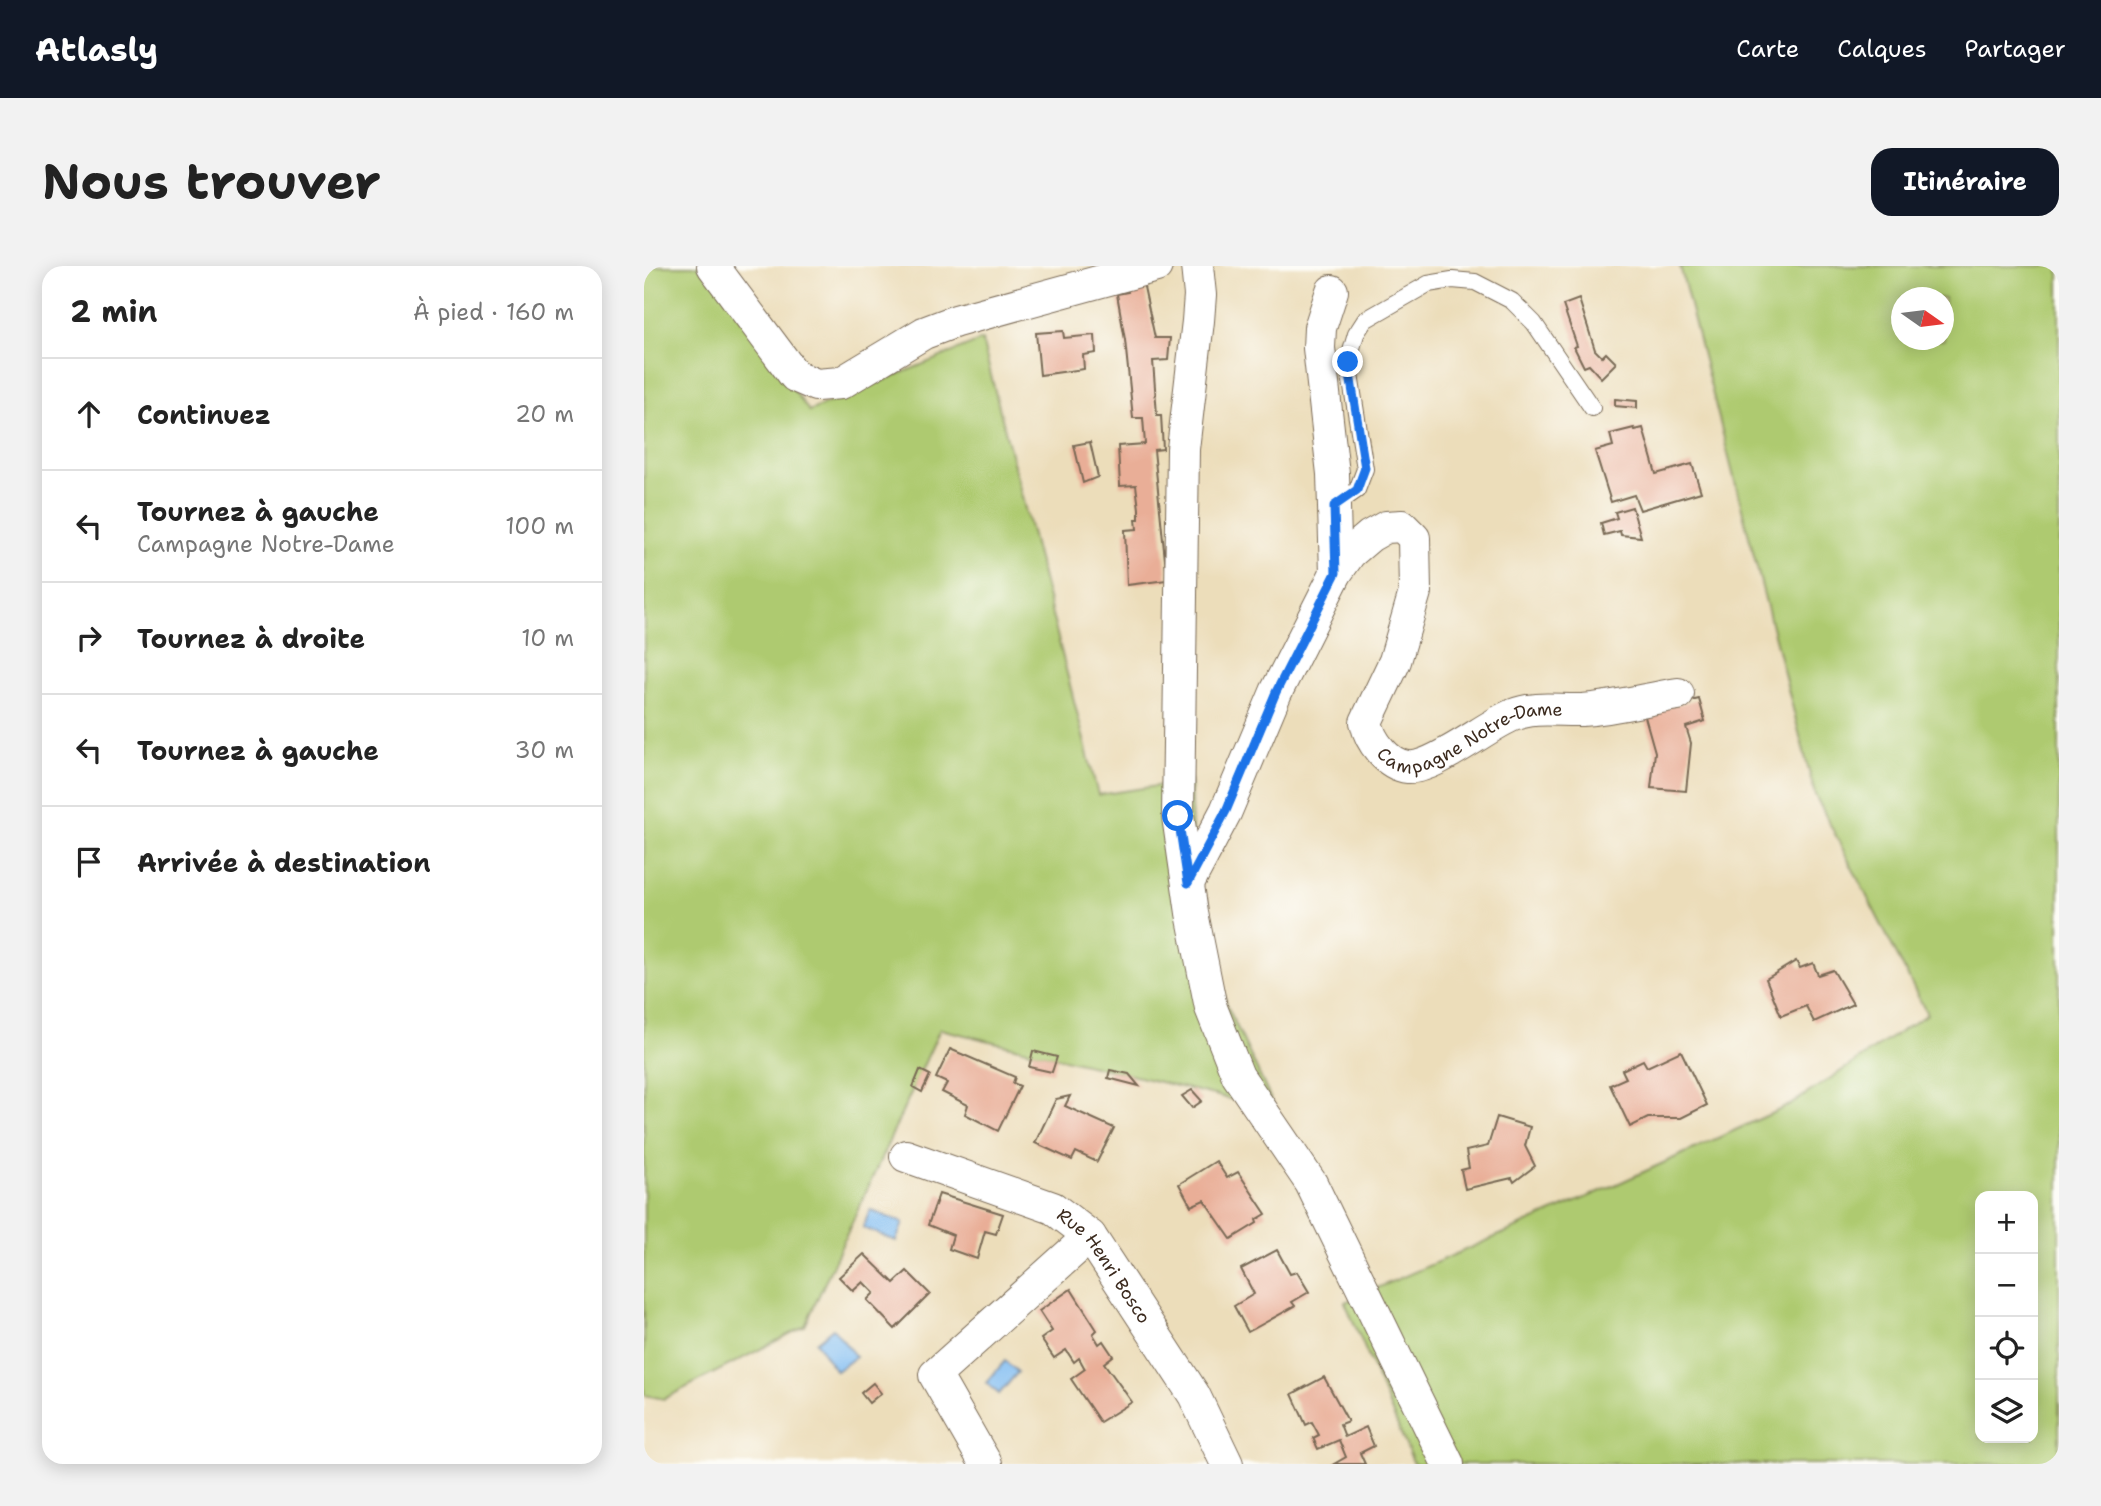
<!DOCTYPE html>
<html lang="fr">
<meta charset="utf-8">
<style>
body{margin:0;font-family:"Shantell Sans",sans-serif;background:#f2f2f2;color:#222}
.controls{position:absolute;right:21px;bottom:21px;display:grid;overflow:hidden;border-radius:14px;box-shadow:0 4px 18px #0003}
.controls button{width:63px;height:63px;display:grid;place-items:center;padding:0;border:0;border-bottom:2px solid #e0e0e0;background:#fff;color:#222;font:35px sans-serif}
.compass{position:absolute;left:1247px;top:21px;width:63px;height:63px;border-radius:50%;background:#fff;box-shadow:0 4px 18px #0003;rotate:104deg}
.stop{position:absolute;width:21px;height:21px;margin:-16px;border:5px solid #1a73e8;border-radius:50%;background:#fff}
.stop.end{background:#1a73e8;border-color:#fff;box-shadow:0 2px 7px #0008}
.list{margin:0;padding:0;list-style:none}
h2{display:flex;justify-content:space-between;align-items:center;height:91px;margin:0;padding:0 28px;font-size:30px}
h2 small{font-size:23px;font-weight:400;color:#767676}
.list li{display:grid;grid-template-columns:46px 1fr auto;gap:21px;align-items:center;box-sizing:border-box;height:112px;padding:0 28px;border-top:2px solid #e0e0e0}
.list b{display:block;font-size:26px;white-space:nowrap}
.list p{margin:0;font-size:23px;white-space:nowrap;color:#767676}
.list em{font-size:23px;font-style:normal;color:#767676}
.icon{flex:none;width:38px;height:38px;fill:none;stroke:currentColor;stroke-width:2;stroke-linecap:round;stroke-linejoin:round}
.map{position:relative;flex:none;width:1415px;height:1198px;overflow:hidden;border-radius:21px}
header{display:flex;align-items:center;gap:42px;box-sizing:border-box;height:98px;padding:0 35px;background:#111827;color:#fff}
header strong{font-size:33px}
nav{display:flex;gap:38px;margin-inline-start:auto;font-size:24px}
.intro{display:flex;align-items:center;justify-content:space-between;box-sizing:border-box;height:168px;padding:0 42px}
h1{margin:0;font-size:49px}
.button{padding:18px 32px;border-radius:21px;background:#111827;color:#fff;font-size:24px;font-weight:700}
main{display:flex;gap:42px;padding:0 42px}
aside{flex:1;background:#fff;border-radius:21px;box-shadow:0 4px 18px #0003}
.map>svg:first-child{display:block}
</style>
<header>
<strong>Atlasly</strong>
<nav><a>Carte</a><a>Calques</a><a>Partager</a></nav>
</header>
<div class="intro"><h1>Nous trouver</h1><a class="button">Itinéraire</a></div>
<main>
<aside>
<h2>2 min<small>À pied · 160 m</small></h2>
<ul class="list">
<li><svg class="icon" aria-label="ahead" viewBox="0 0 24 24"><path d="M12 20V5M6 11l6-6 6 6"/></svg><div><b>Continuez</b></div><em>20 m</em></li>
<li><svg class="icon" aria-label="left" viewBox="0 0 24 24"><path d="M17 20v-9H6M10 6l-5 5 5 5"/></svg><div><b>Tournez à gauche</b><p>Campagne Notre-Dame</p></div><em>100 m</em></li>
<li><svg class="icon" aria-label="right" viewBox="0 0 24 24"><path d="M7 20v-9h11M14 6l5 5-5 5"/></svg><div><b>Tournez à droite</b></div><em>10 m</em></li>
<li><svg class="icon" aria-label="left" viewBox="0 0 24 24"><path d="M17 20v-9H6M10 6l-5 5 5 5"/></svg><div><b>Tournez à gauche</b></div><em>30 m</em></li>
<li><svg class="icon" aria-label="arrive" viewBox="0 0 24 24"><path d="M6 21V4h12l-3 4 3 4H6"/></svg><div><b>Arrivée à destination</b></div></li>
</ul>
</aside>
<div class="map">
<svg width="1415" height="1198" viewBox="0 0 1415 1198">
<rect width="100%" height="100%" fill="#fdfcf7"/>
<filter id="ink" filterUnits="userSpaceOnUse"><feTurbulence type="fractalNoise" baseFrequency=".0143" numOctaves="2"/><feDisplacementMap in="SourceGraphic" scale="14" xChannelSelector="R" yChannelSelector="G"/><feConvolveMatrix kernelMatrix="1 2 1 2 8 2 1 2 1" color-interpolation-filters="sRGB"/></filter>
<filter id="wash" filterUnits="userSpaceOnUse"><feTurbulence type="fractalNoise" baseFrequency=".00686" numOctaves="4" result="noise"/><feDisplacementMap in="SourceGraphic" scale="28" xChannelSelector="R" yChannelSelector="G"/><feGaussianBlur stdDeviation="1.57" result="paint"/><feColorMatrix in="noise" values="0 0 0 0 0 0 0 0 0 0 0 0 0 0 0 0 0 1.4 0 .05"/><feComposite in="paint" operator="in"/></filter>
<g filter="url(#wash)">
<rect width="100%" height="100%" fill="#ecddba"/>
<g fill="#aeca70" stroke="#747a47" stroke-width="2" fill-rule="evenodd">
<path d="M0,0H59L165,145L338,74L454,529L546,515L551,636L584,742L629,838L599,836L296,763L161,1060L20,1133L0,1129Z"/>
<path d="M1036,0H1415V1198H770L701,1036L971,919L1146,839L1283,748L1171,529ZM1258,32H1300V74H1258ZM1336,930H1389V1172H1336Z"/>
</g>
<g fill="#7fbcf2" stroke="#5d7388" stroke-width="2">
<path d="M226,944L259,957L252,975L219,962Z"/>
<path d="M189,1062L212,1091L192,1105L172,1076Z"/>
<path d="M361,1095L374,1106L355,1128L342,1117Z"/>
</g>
<g id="blocks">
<g fill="#e9ae97">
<path d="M497,7L511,72H526L524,94L509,95L513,149H517L519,183L510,184L523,314L483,319L481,264L493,263L492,253H495V243L492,219L476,220L474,180L501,178L499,152H489L481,74L473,28L484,26L480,10Z"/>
<path d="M935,33L951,84L958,91L962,87L972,97L957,112L945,99L940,101L930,81L933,80L919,39Z"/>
<path d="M419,65L420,72L451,69L452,87L439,89L440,103L396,109L392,67Z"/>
<path d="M971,133L993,135V142L971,140Z"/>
<path d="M990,162L991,164L999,162L1012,208L1048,198L1057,226L996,244L990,229L967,236L951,185L969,180L966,168Z"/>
<path d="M446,176L454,211L439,217L430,179Z"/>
<path d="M988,241L997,271L977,269L976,265L960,269L957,257L973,252L971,246Z"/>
<path d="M1055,433L1061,455L1042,461L1047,477L1042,525L1007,522L1011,486L1000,447Z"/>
<path d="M1152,695L1156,702L1169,697L1174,709L1189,704L1209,738L1170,756L1162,740L1137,750L1122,713Z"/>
<path d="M306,783L371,811L369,817L376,820L354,865L321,848L324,839L298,826L303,817L292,812Z"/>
<path d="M389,785L413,791L408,806L385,801Z"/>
<path d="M1037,785L1063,839L1037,852H1004L986,861L966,819L982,812L978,804L999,794L1003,801Z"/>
<path d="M276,804L286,809L278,826L269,821Z"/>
<path d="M466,804L485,808L495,820L464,812Z"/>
<path d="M548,824L558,835L548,842L538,830Z"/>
<path d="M426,830L421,840L470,862L453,896L432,886L428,894L391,877L412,833Z"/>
<path d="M853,851L886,861L881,880L891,900L870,916L868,912L821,923L817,904L825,902L822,885L844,880Z"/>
<path d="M572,895L583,912L594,906L622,948L612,954L613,957L587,973L560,934L547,940L535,918Z"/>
<path d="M295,928L359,948L352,968L341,965L333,993L305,983L309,969L284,959Z"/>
<path d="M633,984L646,1008L653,1006L665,1026L648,1036L651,1040L604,1066L590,1040L610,1028L597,1003Z"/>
<path d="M220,988L250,1017L263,1005L286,1028L251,1063L223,1034L230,1027L219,1016L209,1025L195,1011Z"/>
<path d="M427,1023L453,1064L449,1068L455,1078L459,1075L469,1090L460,1097L488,1136L456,1156L427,1113L441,1103L435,1092L430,1096L422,1084L410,1092L397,1073L408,1065L395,1045Z"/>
<path d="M680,1111L704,1155L696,1158L701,1171L722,1161L730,1180L716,1187L721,1198H690L702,1191L695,1174L674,1183L669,1172L675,1169L668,1156L662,1159L648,1128Z"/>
<path d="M229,1117L237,1127L225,1137L217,1127Z"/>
</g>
</g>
</g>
<g filter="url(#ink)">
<use href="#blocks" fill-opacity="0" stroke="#796955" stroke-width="2"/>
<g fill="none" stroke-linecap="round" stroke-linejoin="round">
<g stroke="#796955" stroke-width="18">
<path id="service" d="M690,240L713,224L721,203L704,96L712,68L721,54L784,18L808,14L831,16L868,35L890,57L948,142"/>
</g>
<g stroke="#796955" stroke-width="34">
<g id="minor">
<path d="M69,0L151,110L172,119L197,117L280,67L312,55L512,0"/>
<path d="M553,0L556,29L554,55L539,183L534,550L548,647L567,742L594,810L667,917L804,1198"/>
<path d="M688,25L676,62L675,82L689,208L692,307"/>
<path id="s1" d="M544,617L582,545L632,426L692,307L706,287L726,270L742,261L758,260L770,272L771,326L751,395L722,456C726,475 743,499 764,501C789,504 843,459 869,449C891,440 915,445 938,444C970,442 1002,433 1034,428"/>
<path id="s2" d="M262,890L409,942L446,970L550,1129L583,1198"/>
<path d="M342,1198L291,1109L446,970"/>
</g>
</g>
<use href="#service" stroke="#fff" stroke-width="16"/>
<use href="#minor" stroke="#fff" stroke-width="32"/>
</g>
</g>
<g fill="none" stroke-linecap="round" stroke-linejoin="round" filter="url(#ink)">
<path stroke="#1a73e8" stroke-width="9" d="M534,550L544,617L582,545L632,426L692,307L690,240L713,224L721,202L704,96"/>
</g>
<g text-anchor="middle" stroke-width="7" stroke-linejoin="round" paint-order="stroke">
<g font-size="18" fill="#3b2a1e" stroke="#fdfcf7">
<text dy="6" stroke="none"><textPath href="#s1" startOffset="772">Campagne Notre-Dame</textPath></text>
<text dy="6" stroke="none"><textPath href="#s2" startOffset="234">Rue Henri Bosco</textPath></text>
</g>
</g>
</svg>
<div class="controls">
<button>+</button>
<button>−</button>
<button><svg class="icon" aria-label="locate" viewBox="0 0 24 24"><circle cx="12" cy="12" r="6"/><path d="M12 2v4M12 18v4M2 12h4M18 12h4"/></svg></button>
<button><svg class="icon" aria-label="layers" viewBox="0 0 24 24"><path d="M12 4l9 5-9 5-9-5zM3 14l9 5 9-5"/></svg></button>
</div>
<svg class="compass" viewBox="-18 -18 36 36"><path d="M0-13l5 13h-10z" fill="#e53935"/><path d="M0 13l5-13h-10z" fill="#767676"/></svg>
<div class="stop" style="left:534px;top:550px"></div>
<div class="stop end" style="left:704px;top:96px"></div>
</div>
</main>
